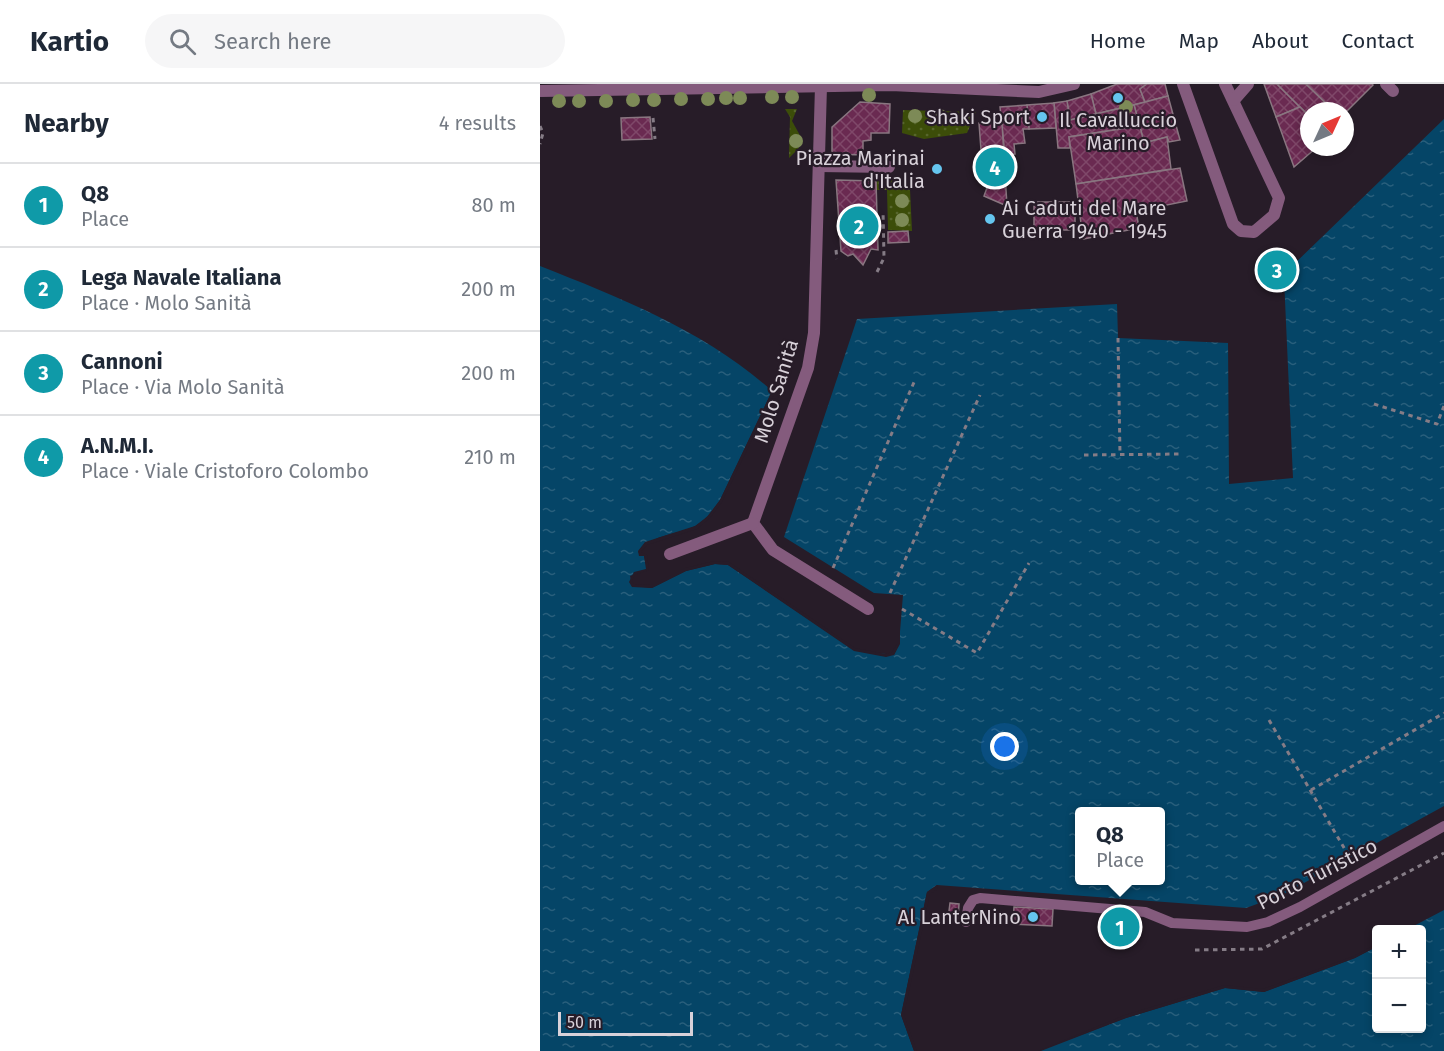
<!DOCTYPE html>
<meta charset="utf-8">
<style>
body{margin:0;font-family:"Fira Sans",sans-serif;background:#f6f6f7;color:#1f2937}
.controls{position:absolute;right:18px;bottom:18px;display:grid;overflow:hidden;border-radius:6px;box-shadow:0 3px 9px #0003}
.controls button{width:54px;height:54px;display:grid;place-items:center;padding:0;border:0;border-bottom:2px solid #e0e1e3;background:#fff;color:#1f2937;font:30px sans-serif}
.compass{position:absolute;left:760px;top:18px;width:54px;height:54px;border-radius:50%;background:#fff;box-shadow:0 3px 9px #0003;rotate:46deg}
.scale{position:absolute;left:18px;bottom:15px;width:135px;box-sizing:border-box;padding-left:6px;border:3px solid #d8d1d9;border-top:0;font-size:16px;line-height:21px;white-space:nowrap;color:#d8d1d9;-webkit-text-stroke:4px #271c28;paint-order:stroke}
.you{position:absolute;left:465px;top:663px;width:21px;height:21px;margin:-15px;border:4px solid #fff;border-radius:50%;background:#1a73e8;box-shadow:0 0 0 9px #1a73e833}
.badge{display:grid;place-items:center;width:39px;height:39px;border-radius:50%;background:#ea580c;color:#fff;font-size:20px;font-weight:700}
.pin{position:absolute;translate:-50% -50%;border:3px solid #fff;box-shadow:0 2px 6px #0006}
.popup{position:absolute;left:535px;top:723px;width:90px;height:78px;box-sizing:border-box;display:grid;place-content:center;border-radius:6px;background:#fff;filter:drop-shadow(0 2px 4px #0005);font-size:20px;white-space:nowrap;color:#747a83}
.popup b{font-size:22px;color:#1f2937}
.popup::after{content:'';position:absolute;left:50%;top:100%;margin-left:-12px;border:12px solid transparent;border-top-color:#fff}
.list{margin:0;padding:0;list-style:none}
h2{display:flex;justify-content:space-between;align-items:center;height:78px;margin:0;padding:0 24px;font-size:26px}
h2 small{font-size:20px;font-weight:400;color:#747a83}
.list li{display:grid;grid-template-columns:39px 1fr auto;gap:18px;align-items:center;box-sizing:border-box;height:84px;padding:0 24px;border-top:2px solid #e0e1e3}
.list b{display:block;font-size:22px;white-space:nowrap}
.list p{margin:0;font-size:20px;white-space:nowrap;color:#747a83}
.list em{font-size:20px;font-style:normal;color:#747a83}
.icon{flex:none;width:33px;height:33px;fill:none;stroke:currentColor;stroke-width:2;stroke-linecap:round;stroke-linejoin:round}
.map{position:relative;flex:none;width:904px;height:967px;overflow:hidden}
header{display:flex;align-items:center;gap:36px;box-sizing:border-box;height:84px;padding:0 30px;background:#fff;border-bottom:2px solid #e0e1e3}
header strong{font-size:28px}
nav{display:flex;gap:33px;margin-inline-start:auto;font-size:21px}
.search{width:420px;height:54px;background:#f6f6f7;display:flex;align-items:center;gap:15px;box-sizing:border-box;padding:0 21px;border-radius:33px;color:#747a83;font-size:22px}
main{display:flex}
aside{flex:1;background:#fff}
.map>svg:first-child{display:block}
</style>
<header>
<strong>Kartio</strong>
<div class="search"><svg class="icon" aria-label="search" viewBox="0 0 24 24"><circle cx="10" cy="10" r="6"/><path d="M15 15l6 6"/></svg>Search here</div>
<nav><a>Home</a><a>Map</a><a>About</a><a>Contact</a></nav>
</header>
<main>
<aside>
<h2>Nearby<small>4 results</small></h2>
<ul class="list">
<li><span class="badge" style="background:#0f9aa8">1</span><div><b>Q8</b><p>Place</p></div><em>80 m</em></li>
<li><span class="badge" style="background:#0f9aa8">2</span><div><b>Lega Navale Italiana</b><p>Place · Molo Sanità</p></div><em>200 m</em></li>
<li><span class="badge" style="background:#0f9aa8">3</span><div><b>Cannoni</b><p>Place · Via Molo Sanità</p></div><em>200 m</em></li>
<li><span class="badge" style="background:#0f9aa8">4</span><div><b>A.N.M.I.</b><p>Place · Viale Cristoforo Colombo</p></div><em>210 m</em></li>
</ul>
</aside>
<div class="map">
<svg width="904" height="967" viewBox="0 0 904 967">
<defs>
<pattern id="grass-dots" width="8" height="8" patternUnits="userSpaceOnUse" patternTransform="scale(1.5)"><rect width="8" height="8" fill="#3c4d09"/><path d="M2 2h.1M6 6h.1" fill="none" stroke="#57662c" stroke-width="1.8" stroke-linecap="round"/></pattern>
<pattern id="water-ripples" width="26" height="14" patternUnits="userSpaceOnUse" patternTransform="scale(1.5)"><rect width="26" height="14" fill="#054567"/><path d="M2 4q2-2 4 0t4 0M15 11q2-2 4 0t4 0" fill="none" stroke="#295f7c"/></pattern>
<pattern id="building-cross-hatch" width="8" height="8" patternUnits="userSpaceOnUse" patternTransform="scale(1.5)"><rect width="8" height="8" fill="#6a2a51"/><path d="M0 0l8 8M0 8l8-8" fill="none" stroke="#7f4869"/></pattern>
</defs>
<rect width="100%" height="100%" fill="#271c28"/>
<g fill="url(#grass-dots)">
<path d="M245,25H257L252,37L262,55L258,65L249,74L250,33Z"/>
<path d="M363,26L436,28L427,49L384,55L362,49Z"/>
<path d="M361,96L370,105L372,147L348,146L347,106H337L336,97Z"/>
</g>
<g fill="url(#water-ripples)" fill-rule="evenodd">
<path d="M904,35V722L744,810L706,824L397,801L387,808L361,931L374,967H0V182C81,214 167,248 232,307L180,416C172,426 165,438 153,443C134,451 111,451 98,468L104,472L107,485L90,492L92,502L112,504L146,487L175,480L188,481L314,566L354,571L359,560L363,511L334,509L244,453L317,235L577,220L578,254L688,259L689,400L753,394L744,194L750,184ZM540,728H620V796H540Z"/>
<path d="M904,826V967H501L586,934L685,904L724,908L815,874L836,863V944H882V846L868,845Z"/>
</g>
<g fill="#271c28">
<path d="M232,307L235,308L182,418L170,434L157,445L107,461L101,468L107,471L109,486L95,491L92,497L94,500L111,501L145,484L174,477L189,478L315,564L346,570L352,568L357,560V548H360V560L354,571L346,573L314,567L188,481L175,480L146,487L112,504L92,503L89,498L94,488L106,485L104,472H99L98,467L105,458L155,442L168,432L180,416Z"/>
<path d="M397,801L398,805L390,810L364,931L377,967H374L361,931L387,808Z"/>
<path d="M836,860V863L815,874L724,908L685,904L586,934L498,967L585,931L684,901L723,905L814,872Z"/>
</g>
<g fill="url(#building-cross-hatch)" stroke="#897680" stroke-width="1.5">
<path d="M577,0H607L600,5L605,18L556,30L551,10Z"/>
<path d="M607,0H625L628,12L605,18L600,5Z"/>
<path d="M724,0H737L760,23L736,33Z"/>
<path d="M737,0H766L794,27H769V32Z"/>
<path d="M766,0H832L833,1L805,29L794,27Z"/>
<path d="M551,10L556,30L530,36L527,17Z"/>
<path d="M628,12L640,56L629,58L627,53L604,59L594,21Z"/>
<path d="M527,17L530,36L594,21L600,42L529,53L530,64H518L514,19Z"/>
<path d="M320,18L350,20L349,49H331V56L323,57V71L292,70V43Z"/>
<path d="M514,19L516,44L489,45L487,21Z"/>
<path d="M487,21L489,45H483L485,59L474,60L475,70L465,71L460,23Z"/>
<path d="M760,23L769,32V63H777L754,83L736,33Z"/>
<path d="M110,33L112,55L82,56L81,34Z"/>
<path d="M439,39H462L467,122L444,112L448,101L447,88L442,79Z"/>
<path d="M600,42L604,59L627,53L631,85L536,100L529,53Z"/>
<path d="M640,84L647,117L596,127L599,144L543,155L536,100Z"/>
<path d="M296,96L336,97L338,166L331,165L323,181L313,170L308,172L301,167Z"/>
<rect x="494" y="118" width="41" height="28"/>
<path d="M368,147L369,158L348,159V148Z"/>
<path d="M410,819L419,820L418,835H408Z"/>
<path d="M474,823L513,825L512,842L473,840Z"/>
<path d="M565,837L596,839V848L564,847Z"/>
</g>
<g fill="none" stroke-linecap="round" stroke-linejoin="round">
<g stroke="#857c86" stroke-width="3" stroke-dasharray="4.5 4.5" stroke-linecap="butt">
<path d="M113,34L115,55"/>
<path d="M0,42L3,49L0,60"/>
<path d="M296,166L297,175"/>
<path d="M337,188L344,174L343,127"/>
<path d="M578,254L580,371"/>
<path d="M834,320L897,340L904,322"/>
<path d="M544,371L639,370"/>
<path d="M293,484L375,296"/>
<path d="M350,509L440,311"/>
<path d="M362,525L437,569L489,479"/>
<path d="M729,636L810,774"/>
<path d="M771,706L904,629"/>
<path d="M655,866L722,865L904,769"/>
</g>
<path stroke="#845b7d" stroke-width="10" d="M426,838L428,824L433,816L440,814L605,828L632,839L707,843L728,838L760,823L904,742"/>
<g stroke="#845b7d" stroke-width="12">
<path d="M643,0L693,140L701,147L714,148L734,131L739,114L685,0"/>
<path d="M846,0L853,7"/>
<path d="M281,2L274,249L268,284L213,439L233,466L328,525"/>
<path d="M0,7L351,1L499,8L534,0"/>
<path d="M694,16L708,0"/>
<path d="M279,82L349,83"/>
<path d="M130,470L213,439"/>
</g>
</g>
<g fill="#7d8a57">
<circle cx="329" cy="11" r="7"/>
<circle cx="232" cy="13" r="7"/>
<circle cx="252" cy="13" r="7"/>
<circle cx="186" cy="14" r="7"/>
<circle cx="200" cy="14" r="7"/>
<circle cx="141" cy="15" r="7"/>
<circle cx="168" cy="15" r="7"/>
<circle cx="93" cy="16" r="7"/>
<circle cx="114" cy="16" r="7"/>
<circle cx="19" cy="17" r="7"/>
<circle cx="39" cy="17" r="7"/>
<circle cx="66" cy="17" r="7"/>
<circle cx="586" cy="23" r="7"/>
<circle cx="375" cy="32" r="7"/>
<circle cx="400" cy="32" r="7"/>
<circle cx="256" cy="57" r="7"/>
<circle cx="362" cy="117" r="7"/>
<circle cx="362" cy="136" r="7"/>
</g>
<g fill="#65c5ee" stroke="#271c28" stroke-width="2">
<circle cx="578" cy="14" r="6"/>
<circle cx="502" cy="33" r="6"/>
<circle cx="397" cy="85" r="6"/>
<circle cx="450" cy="135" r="6"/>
<circle cx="493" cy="833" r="6"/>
</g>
<g text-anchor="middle" stroke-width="4.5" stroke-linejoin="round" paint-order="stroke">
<g font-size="20" fill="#d8d1d9" stroke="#271c28" text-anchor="end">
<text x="490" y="40">Shaki Sport</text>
<text x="578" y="43" text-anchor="middle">Il Cavalluccio<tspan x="578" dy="23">Marino</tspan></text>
<text x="385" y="81">Piazza Marinai<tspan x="385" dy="23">d'Italia</tspan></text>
<text x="462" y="131" text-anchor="start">Ai Caduti del Mare<tspan x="462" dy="23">Guerra 1940 - 1945</tspan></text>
<text x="481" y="840">Al LanterNino</text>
</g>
<g font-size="20" fill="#d8d1d9" stroke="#271c28">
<text transform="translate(236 307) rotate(-73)" y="7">Molo Sanità</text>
<text transform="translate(777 790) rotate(-27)" y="7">Porto Turistico</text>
</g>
</g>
</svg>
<div class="controls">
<button>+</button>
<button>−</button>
</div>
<svg class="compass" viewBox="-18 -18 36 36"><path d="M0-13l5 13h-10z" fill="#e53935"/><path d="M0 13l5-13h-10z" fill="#747a83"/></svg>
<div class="scale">50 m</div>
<div class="you"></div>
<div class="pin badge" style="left:580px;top:843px;background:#0f9aa8">1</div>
<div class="popup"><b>Q8</b>Place</div>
<div class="pin badge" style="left:319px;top:142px;background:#0f9aa8">2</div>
<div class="pin badge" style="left:737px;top:186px;background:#0f9aa8">3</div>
<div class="pin badge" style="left:455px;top:83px;background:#0f9aa8">4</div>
</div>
</main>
